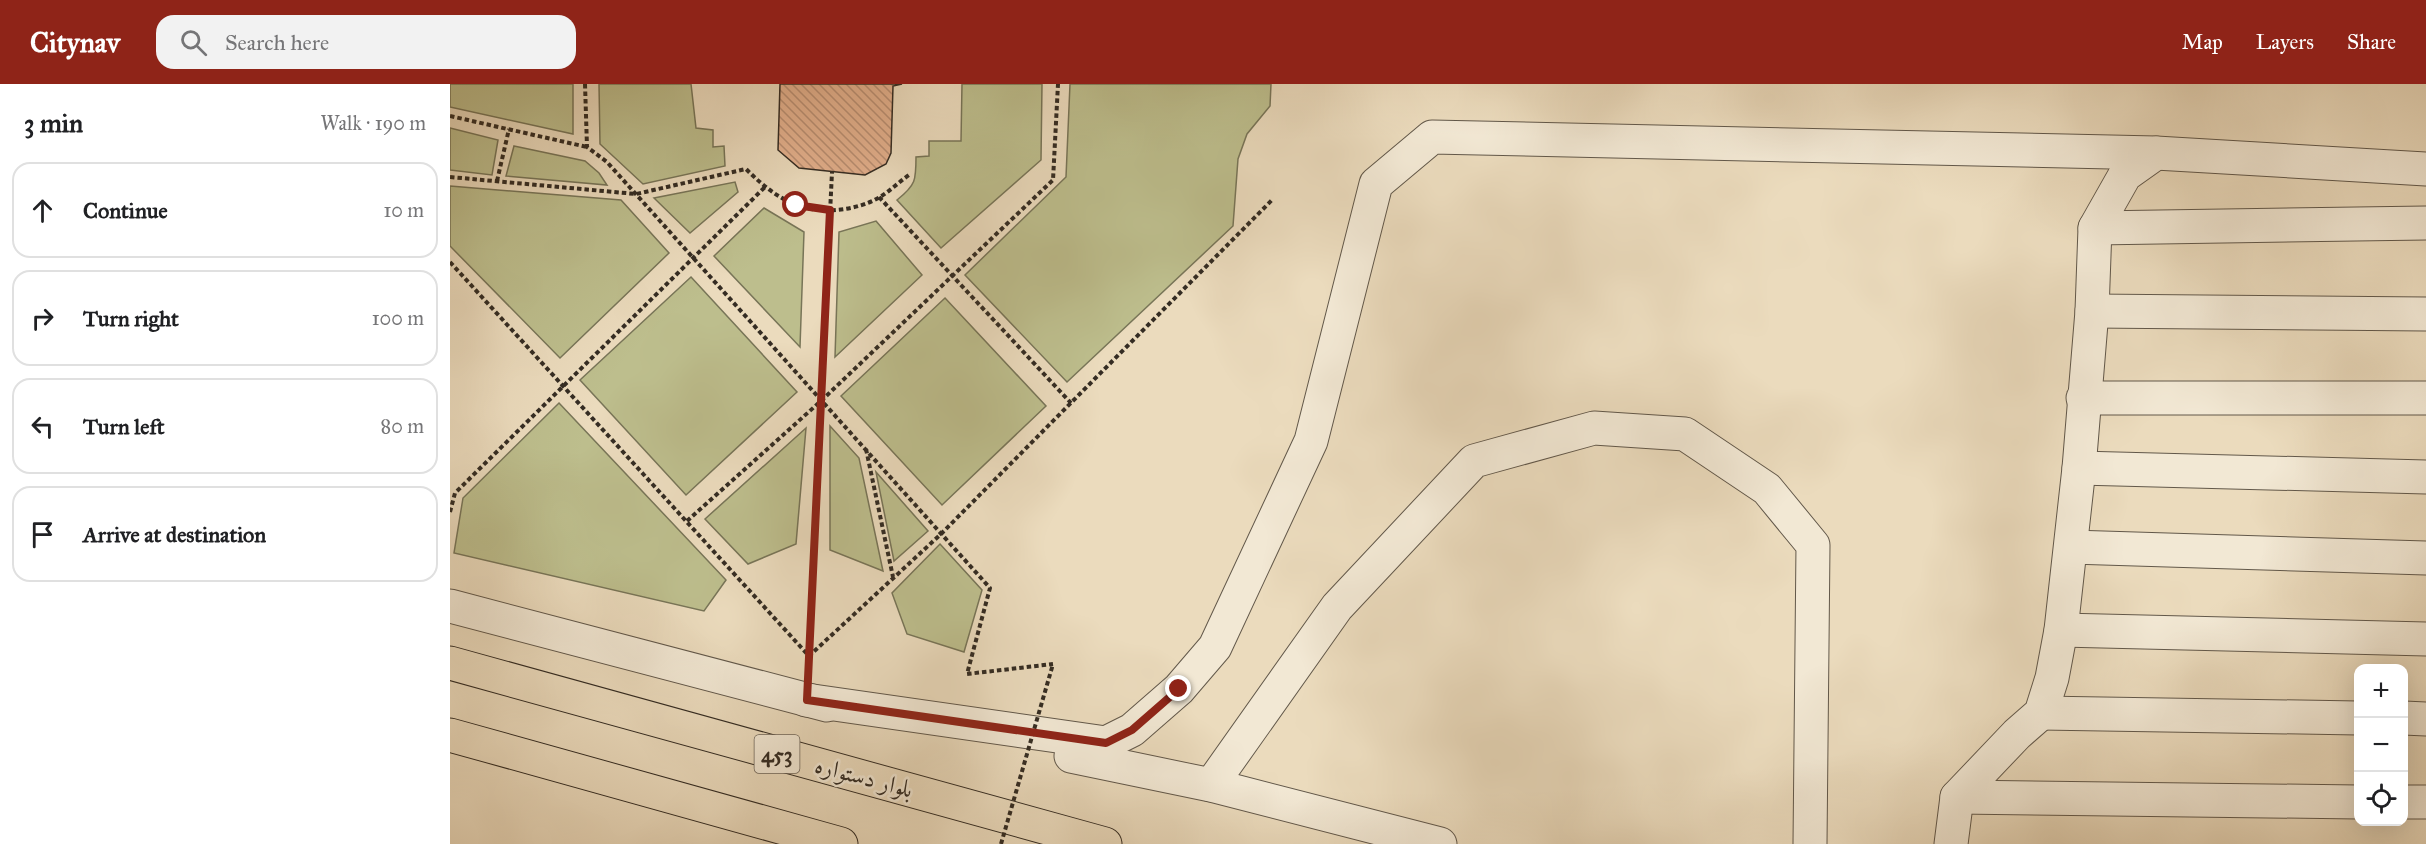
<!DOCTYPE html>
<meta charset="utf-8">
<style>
body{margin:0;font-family:"IM FELL Great Primer",Amiri,serif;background:#f2f2f2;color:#202124}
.controls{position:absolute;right:18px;bottom:18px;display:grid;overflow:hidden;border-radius:12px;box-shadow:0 6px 24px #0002}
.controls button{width:54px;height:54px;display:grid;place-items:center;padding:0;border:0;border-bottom:2px solid #e0e0e0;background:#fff;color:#202124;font:30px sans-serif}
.stop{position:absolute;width:18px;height:18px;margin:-14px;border:4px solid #8f2418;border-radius:50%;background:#fff}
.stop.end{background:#8f2418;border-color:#fff;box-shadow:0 2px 6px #0008}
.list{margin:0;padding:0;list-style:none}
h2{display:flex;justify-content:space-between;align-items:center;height:78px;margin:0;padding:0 24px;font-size:26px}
h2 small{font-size:20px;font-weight:400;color:#757577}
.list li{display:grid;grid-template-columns:39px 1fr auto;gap:18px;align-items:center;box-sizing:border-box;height:96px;margin:0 12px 12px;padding:0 12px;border:2px solid #e0e0e0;border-radius:18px}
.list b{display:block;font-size:22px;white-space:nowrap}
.list em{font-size:20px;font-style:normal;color:#757577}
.icon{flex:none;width:33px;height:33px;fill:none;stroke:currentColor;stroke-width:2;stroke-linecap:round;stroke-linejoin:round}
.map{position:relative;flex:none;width:1976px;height:760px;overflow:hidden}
header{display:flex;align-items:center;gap:36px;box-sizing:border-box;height:84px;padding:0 30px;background:#8f2418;color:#fff}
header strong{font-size:28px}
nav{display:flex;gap:33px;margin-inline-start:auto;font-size:21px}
.search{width:420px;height:54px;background:#f2f2f2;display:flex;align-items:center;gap:15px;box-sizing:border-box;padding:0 21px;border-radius:18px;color:#757577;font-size:22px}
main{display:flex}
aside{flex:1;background:#fff}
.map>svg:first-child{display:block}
</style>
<header>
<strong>Citynav</strong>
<div class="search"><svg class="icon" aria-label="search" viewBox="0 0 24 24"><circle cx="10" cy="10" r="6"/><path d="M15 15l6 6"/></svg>Search here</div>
<nav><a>Map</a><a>Layers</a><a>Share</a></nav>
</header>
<main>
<aside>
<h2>3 min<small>Walk · 190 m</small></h2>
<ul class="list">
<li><svg class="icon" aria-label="ahead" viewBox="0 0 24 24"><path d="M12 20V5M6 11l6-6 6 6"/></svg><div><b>Continue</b></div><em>10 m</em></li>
<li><svg class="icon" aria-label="right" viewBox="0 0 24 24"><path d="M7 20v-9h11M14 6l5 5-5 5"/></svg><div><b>Turn right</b></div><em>100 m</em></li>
<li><svg class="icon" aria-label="left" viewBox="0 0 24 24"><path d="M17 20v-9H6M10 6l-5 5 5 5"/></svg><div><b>Turn left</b></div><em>80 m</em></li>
<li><svg class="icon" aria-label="arrive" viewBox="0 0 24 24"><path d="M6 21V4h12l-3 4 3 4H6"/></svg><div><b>Arrive at destination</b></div></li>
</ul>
</aside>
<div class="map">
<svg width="1976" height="760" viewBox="0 0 1976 760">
<defs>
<pattern id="building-back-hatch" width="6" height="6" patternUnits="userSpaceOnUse" patternTransform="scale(1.5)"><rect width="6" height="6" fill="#e3b08d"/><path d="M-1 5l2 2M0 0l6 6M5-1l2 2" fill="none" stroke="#b98f73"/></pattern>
</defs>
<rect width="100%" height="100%" fill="#ebdbbd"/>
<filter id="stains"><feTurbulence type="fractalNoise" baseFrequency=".00333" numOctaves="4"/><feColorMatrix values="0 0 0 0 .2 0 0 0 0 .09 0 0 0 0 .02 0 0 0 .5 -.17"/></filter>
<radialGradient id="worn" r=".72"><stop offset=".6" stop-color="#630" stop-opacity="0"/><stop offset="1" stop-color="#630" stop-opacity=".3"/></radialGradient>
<g fill="#bdbe8d" stroke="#787558" stroke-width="1.5">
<path d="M0,0H123V50L0,23Z"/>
<path d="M149,0H241L246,44L263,46V63L274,62L275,82L193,100L150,60Z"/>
<path d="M512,0H592L591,76L491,164L447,116C466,101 466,96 466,73L479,72V57H511Z"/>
<path d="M620,0H821L820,22L797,50L788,75L783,142L617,298L515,191L616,93Z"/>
<path d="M0,44L48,56L42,91L0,86Z"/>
<path d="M64,62L135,77L149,89L157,101L56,92Z"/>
<path d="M285,98L288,108L240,149L204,114Z"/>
<path d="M0,102L171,116L219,169L110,274L0,162Z"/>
<path d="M314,124L354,148L350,263L264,172Z"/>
<path d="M426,137L472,191L385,273L389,148Z"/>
<path d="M241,193L347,308L236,411L130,296Z"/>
<path d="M495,214L596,322L492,421L391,312Z"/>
<path d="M109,319L276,496L254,527L4,469L13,414Z"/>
<path d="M380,342L409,374L433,487L380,466Z"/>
<path d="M356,344L346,460L298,480L255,435Z"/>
<path d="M426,388L478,447L444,477Z"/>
<path d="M490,460L532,506L514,568L457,550L442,509Z"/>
</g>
<path fill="url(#building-back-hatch)" stroke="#342c23" stroke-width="1.5" d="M330,0H452L443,2L441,69L436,80L415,91L349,84L328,66Z"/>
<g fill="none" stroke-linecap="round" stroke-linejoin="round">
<g stroke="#62584a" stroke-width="35">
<g id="minor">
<path d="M1645,144L1976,139"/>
<path d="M1642,227L1976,230"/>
<path d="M1633,314H1976"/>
<path d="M1629,384L1976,393"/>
<path d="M1621,463L1976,474"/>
<path d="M0,522L377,621"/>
<path d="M1611,546L1976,555"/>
<path d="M356,616L656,659L682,646L729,605L765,563L861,357L926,100L982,53L1706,69L1976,85"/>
<path d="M1591,629L1908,634"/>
<path d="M1954,634L1976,635"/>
<path d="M621,672L761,701L990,760"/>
<path d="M761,701L887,523L1024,377L1144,344L1235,350L1317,405L1363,461L1360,760"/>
<path d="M1507,713L1908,718"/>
<path d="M1954,718H1976"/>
<path d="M1501,760L1507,713L1567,650L1591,629L1602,594L1611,546L1629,384L1642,227L1645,144L1675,91L1706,69"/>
</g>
</g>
<g stroke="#342c23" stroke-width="35">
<g id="major">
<path d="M0,579L655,760"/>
<path d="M0,651L391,760"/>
</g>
</g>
<g stroke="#342c23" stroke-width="4" stroke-dasharray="4.5 3" stroke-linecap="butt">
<path d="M135,0L137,63L157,78L540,504L517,590L603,580"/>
<path d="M0,32L137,63"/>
<path d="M0,93L186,110L296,85C310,99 325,112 344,120C368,131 407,127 430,113C440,107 449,98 459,91"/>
<path d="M47,97L59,45"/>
<path d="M429,113L621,319"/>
<path d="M0,178L359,572L491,450L823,115"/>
<path d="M416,365L443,493"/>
<path d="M0,428L5,409L315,103"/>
<path d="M237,437L372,316L603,96L608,0"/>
<path d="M358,584L382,88"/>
</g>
<use href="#minor" stroke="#f2e8d4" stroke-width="33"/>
<use href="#major" stroke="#ebdbbd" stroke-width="33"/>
<path stroke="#342c23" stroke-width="4" stroke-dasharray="4.5 3" stroke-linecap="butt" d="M551,760L603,580"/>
</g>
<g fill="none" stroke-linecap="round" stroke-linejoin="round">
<path stroke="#8f2418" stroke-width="8" d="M346,121L380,126L357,616L656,659L682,646L729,605"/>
</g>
<g text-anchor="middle" stroke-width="5" stroke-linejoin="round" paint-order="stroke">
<rect fill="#f2e8d4" stroke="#6d6458" stroke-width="1.5" x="304.5" y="651" width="45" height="38" rx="4.5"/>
<g font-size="22" font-weight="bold" fill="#342c23">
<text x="327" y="678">453</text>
</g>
<g font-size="24" fill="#342c23" stroke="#f2e8d4">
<text transform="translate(414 693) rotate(15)" y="8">بلوار دستواره</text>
</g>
</g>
<rect width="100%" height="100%" filter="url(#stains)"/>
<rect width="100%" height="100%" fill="url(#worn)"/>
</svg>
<div class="controls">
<button>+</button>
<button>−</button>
<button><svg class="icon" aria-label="locate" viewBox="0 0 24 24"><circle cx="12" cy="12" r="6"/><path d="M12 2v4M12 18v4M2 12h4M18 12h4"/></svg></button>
</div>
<div class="stop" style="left:346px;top:121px"></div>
<div class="stop end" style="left:729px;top:605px"></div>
</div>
</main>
